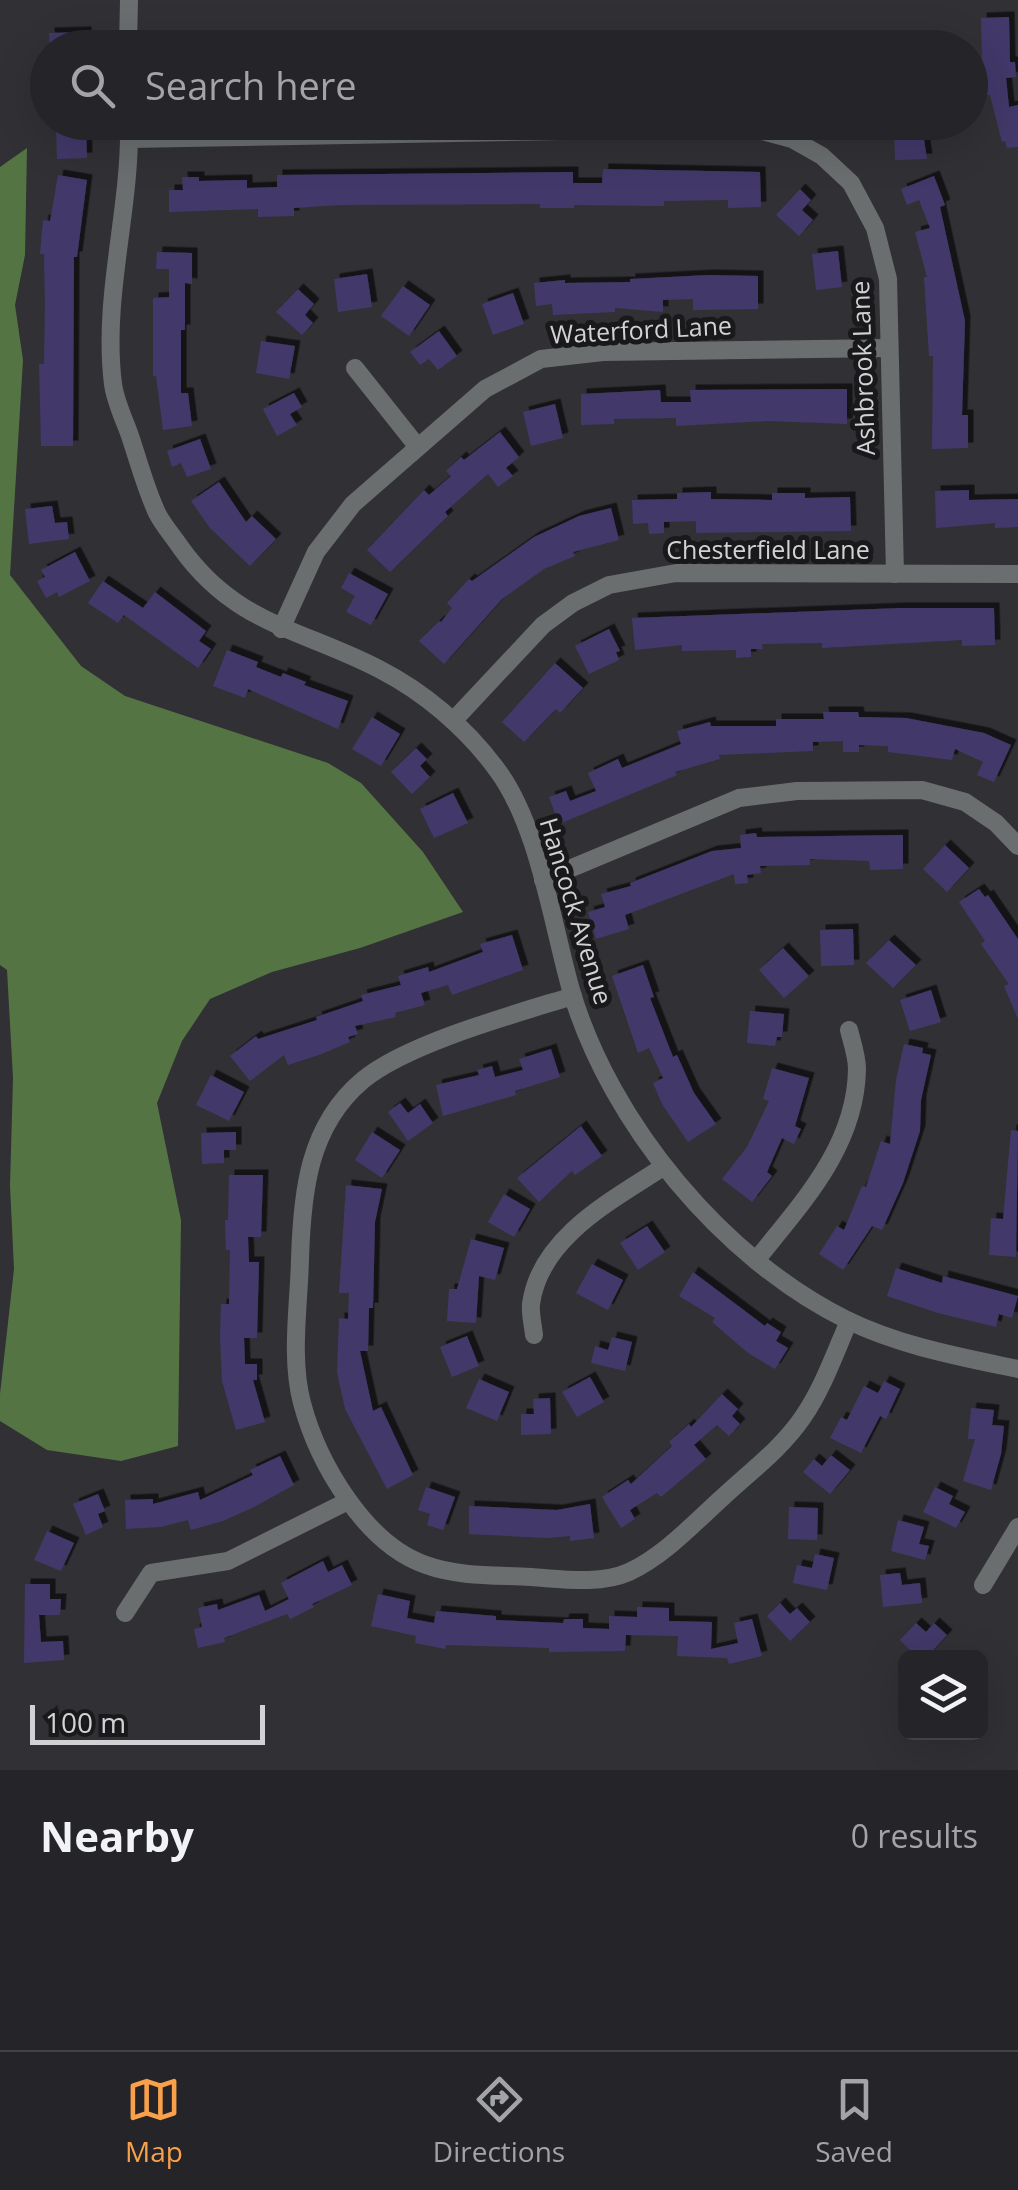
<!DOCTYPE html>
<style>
body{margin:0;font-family:"Open Sans",sans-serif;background:#313034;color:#f1f3f6}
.controls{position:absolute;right:30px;bottom:30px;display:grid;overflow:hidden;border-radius:15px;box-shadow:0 10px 40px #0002}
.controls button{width:90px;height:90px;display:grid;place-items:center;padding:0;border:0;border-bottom:2px solid #424145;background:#252428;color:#f1f3f6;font:50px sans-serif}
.scale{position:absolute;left:30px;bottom:25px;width:235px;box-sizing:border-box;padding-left:10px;border:5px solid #d2d1d4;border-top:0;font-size:28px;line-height:35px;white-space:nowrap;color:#d2d1d4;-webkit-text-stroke:8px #19181a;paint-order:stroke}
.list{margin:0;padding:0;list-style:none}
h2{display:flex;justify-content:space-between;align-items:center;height:130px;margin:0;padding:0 40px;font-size:42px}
h2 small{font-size:32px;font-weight:400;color:#a3a4a8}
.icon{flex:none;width:55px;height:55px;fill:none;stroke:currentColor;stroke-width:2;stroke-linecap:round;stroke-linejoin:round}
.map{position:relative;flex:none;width:1018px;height:1770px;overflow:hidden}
.search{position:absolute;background:#252428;box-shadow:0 10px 40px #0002;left:30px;right:30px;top:30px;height:110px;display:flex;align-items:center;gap:25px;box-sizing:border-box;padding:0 35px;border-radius:55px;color:#a3a4a8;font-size:38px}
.sheet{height:280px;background:#252428}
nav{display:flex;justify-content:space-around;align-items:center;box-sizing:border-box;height:140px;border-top:2px solid #424145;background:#252428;font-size:28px;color:#a3a4a8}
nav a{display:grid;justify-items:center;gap:5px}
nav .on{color:#f8a14a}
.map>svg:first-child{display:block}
</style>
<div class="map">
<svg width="1018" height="1770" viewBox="0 0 1018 1770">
<defs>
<filter id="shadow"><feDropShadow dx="5.5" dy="-5.5" stdDeviation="0" flood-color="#0009"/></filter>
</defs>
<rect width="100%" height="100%" fill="#313035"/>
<path fill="#557444" d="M27,148L25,255L15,305L23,360L10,575L81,666L125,696L328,763L361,783L423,852L463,912L360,948L272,972L210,999L182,1041L157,1103L181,1220L178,1446L121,1461L47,1450L0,1421V1394L14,1269L10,1186L13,1078L7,970L0,965V167Z"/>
<g fill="#433969" filter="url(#shadow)">
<path d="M1009,17L1010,62H1015L1016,77L1006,78L1009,107L1018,105V147L1007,148L1005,141L1002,142L990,95L982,96L979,65H982L981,18Z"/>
<path d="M86,32V48H50L49,33Z"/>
<path d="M86,125L87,158L57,159L56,126Z"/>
<path d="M922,126L927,159L895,160L894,127Z"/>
<path d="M603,169L760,172L761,207L728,208V200L664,201V206L574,205V208H540V204L341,205L294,208V216L258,217V209L169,212V190H183L182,177H199V181L247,180V188L277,187V175L573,172V183H602Z"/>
<path d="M58,175L87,180L77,257H74L73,446H41L39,364H44L45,302L44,254H40L43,220L50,221Z"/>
<path d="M934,176L945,205L940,207L965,321L962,415H968V448L932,449L933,356H929L924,277H927L915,232L930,228L919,200L907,205L901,189Z"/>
<path d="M800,189L811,200L802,210L813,220L799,236L776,215Z"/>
<path d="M838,251L842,287L816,290L812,254Z"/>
<path d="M157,252L192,253V284L185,283V330H181V393H188L192,426L163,430L156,376H153V298L169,297V269H156Z"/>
<path d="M367,274L372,307L338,312L334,279Z"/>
<path d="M709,275L758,276V309L693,310V299L663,300V312L615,308V312L553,315L552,304L536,306L534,283L565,280V283L630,282V279Z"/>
<path d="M403,286L430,305L409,336L381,316Z"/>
<path d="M298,289L314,304L305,315L313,323L302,335L276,312Z"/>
<path d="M513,293L524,324L493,335L482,304Z"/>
<path d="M439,331L457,356L438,370L429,359L420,365L410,352Z"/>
<path d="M261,341L295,346L289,379L256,373Z"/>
<path d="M847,389V424L768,421L676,426V418L614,419V424L581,425V394L660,390L661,402H691L690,390Z"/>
<path d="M294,393L302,407L290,414L297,425L277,436L263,409Z"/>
<path d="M555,404L563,438L531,446L523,412Z"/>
<path d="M500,432L519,457L506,468L513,476L498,487L488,474L445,512L448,516L390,572L367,550L424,490L429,495L451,476L446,471L461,457L464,460Z"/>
<path d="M200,439L211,469L187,477L181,463L172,467L167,451Z"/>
<path d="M219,482L246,522L252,516L276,539L250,566L210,528L191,501Z"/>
<path d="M969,490V500L1018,499V527L995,528V523L936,528L935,491Z"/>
<path d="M711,492V499L772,500V493H805V498L850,497L851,531L696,533V521L664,522V533L649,534L648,523L633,524L632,500L677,499V493Z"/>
<path d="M52,506L55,523L67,522L69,539L29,544L25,509Z"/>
<path d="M611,508L619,540L573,552L575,556L544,569L502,599L444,664L419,641L439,621L441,622L452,608L447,603L469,579L472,581L534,537L579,516Z"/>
<path d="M75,552L90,581L59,597L57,592L46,598L37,581L45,577L41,570Z"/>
<path d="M349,573L388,594L371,625L346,612L355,596L341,588Z"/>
<path d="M103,581L143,608L155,592L206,631L199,641L211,649L198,668L124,615L118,623L88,603Z"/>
<path d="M901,608H994L995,645L962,646V640L822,648V643L762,644L763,649H751V657L736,658V650L682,651V645L635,650L632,618Z"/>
<path d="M609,629L620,651L616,652L619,660L589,674L575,646Z"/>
<path d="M227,650L258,662L256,667L281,677L283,673L306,682L304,685L348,701L338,729L248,689L245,698L213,686Z"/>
<path d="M555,663L583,688L560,713L556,709L524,742L502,722Z"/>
<path d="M823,712H858L859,717L906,718L984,733L1011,745L994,782L977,775L983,762L955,749L952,760L888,752V746L859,745V752H843V741L813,742V751L719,755L720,759L675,772L677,775L559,824L549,797L566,791L570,801L596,791L588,773L618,759L622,768L681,744L677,731L710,722L711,726H776V719H824Z"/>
<path d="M372,717L400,734L381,766L352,749Z"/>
<path d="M416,748L427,759L420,766L430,777L412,794L391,772Z"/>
<path d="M453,793L468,823L434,838L420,809Z"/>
<path d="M756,833L757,837L903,835V869L870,870L869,861L810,859V865L760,866L761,873L747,875L748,883L735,884L734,874L625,915L629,929L596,939L588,912L605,907L601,894L631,886L630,883L712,851L741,848L740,835Z"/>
<path d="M945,845L969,868L947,892L923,869Z"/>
<path d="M979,889L985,897L988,895L1018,939V1019L1004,986L1009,984L981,944L985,941L959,902Z"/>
<path d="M853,929L854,965L821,966L820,930Z"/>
<path d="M512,935L523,970L452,995L448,985L421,993L425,1005L395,1013L396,1017L355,1026L358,1034L348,1037L350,1042L319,1055L288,1065L284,1055L250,1081L230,1056L256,1036L258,1039L317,1020L316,1017L363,1001L361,995L401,985L398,976L428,967L429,972L483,952L480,944Z"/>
<path d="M889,940L916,965L893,988L866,963Z"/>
<path d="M783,948L809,976L784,998L759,970Z"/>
<path d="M643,965L654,997L650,998L673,1057L677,1055L694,1093L716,1124L688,1142L662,1104L653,1083L663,1078L649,1048L638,1053L612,976Z"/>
<path d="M931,990L941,1022L910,1031L900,1000Z"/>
<path d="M750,1011L784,1014L782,1037H777L775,1046L747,1043Z"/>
<path d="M904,1044L923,1048L922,1053L931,1055L921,1100L920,1131L903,1183L882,1230L872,1226L843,1270L819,1254L837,1226L844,1230L862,1186L866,1187L881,1141L890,1144L896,1080Z"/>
<path d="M551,1049L560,1077L515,1091L516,1095L443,1116L436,1085L479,1075L477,1070L492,1066L495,1077L523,1070L519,1059Z"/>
<path d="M772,1068L809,1078L795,1126L801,1129L794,1144L782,1138L767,1172L772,1176L752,1202L722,1179L747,1147L769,1101L763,1099Z"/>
<path d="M211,1075L244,1092L229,1121L196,1105Z"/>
<path d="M400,1103L408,1113L420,1104L433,1123L408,1141L388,1112Z"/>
<path d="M581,1126L602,1156L575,1175L572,1171L539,1202L517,1178Z"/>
<path d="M1011,1130L1018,1131L1016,1257L989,1255L991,1218L1003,1219Z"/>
<path d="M236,1132V1150H224V1163L202,1164L201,1133Z"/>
<path d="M372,1132L400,1150L382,1178L355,1160Z"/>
<path d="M229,1175H263L261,1237H248L249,1262H259L257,1338H244L245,1364H257V1380H253L265,1422L236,1430L222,1381L220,1337L221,1304H229L230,1250H226L225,1220H228Z"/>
<path d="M346,1185L382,1189L375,1222L373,1308H369L368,1351H360L373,1411L381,1407L413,1475L387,1489L345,1409L337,1372L339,1318L348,1319L349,1293H339Z"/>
<path d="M504,1194L530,1209L514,1237L488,1222Z"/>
<path d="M647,1226L665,1252L638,1270L620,1243Z"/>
<path d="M471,1239L504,1248L495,1280L479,1276L476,1323L447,1321L449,1289H457Z"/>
<path d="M592,1264L623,1280L608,1310L576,1293Z"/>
<path d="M896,1268L942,1283L943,1276L1018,1296L1012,1318L999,1314L996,1327L938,1313L887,1296Z"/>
<path d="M693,1272L765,1326L767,1323L781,1332L776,1341L788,1348L775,1369L748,1353L712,1322L715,1318L679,1296Z"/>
<path d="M467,1336L479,1366L452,1377L440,1347Z"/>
<path d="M612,1337L632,1342L625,1371L591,1363L595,1346L608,1350Z"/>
<path d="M590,1377L604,1402L577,1417L562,1392Z"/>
<path d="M479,1379L509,1392L497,1421L466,1408Z"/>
<path d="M884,1381L900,1389L886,1419L880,1416L861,1453L830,1438L841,1417L847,1420L864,1386L878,1393Z"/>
<path d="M722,1394L738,1409L732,1416L740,1424L729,1436L717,1425L694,1445L706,1459L661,1497L657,1493L630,1510L635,1519L621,1528L602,1497L628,1480L631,1484L672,1446L669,1442L689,1424L691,1427Z"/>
<path d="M550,1398L551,1434L521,1435V1414H534L533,1399Z"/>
<path d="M971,1408L994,1410L992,1425L1004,1426L1001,1454L991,1490L963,1481L975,1439H968Z"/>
<path d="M831,1455L850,1470L830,1494L803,1472L814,1459L822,1466Z"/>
<path d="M280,1456L294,1485L254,1507L223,1521L191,1530L188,1520L161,1527L126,1529L125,1500L153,1499V1504L198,1492L200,1500L253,1475L250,1470Z"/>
<path d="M426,1487L455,1497L443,1530L427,1525L430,1514L418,1510Z"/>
<path d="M935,1487L953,1496L949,1504L965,1512L956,1528L923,1512Z"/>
<path d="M98,1494L105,1511L98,1514L103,1527L86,1535L73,1504Z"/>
<path d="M590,1504L594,1538L570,1541V1536L547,1538L469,1534V1506L557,1510Z"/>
<path d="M789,1507L818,1508L817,1540L788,1539Z"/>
<path d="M898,1520L924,1527L919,1544L929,1546L925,1560L891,1551Z"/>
<path d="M47,1531L74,1543L61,1571L34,1560Z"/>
<path d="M815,1554L834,1558L827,1590L793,1583L797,1565L812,1568Z"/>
<path d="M323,1561L328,1572L342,1565L352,1585L312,1604L314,1607L290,1619L287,1614L224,1638L225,1642L198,1648L194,1629L202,1627L198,1608L217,1604L218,1610L259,1595L265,1611L289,1599L281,1583Z"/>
<path d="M900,1573L902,1585L920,1583L922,1603L883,1607L880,1575Z"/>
<path d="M25,1584H50V1599H61L60,1615H39L41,1642L63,1641L64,1660L24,1663Z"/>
<path d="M378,1594L410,1601L407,1618L434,1623L436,1611L496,1616V1620L563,1623L564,1619H583V1628L609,1629V1616L637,1617V1607L669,1608V1621L712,1622L711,1649L738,1643L734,1623L752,1619L762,1656L729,1664L727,1658L677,1656L678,1636L626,1635L625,1651L549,1652V1648L446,1645L445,1649L415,1643L416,1636L371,1626Z"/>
<path d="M780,1603L790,1614L797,1608L810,1622L790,1641L767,1616Z"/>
<path d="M916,1623L926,1632L934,1623L947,1635L926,1658H918L900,1640Z"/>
</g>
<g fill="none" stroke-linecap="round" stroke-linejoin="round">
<g stroke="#6a6e6e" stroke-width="18">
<path d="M128,48L129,0"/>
<path d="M129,122C131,210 102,297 113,384C115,400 123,417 129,433C138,459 145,487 157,513C163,525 173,536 181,548C236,625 302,629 379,669C424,692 465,727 495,767C538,822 552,923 571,990C610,1123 723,1259 847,1320C900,1346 961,1357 1018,1369"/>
<path d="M130,139L729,128L762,131L792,139L822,156L851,183L875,228L888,279L895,574"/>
<path d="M355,368L417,446"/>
<path d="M281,629L316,552L353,504L485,389L541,359L603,352L888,348"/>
<path d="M453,721L543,625L573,603L609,585L676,573L1018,574"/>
<path d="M543,880L739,798L797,791L922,790L965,802L996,823L1018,846"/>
<path d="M573,996C515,1014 408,1043 363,1080C308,1126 302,1193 300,1259C299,1305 290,1358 302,1403C318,1463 365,1544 426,1565C459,1577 497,1575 531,1577C562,1579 600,1585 629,1572C665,1555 694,1523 723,1497C751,1471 782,1448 803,1417C823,1388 835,1353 849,1321"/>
<path d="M757,1259C802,1203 856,1146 857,1069C857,1056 852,1042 849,1030"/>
<path d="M534,1335C533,1325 530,1313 531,1304C540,1237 613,1200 663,1167"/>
<path d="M983,1585L1018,1527"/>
<path d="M125,1613L151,1573L228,1561L348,1501"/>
</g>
</g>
<g text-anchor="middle" stroke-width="10" stroke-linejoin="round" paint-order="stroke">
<g font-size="25" fill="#d2d1d4" stroke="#19181a">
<text transform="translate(641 330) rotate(-3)" y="9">Waterford Lane</text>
<text transform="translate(863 368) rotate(-92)" y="9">Ashbrook Lane</text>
<text x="768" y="559">Chesterfield Lane</text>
<text transform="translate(576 911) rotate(73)" y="9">Hancock Avenue</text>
</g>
</g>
</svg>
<div class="controls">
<button><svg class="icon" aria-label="layers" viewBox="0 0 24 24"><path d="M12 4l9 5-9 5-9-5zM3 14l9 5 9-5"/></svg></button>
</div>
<div class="scale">100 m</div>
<div class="search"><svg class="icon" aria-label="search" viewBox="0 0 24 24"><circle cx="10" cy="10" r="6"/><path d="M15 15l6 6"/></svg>Search here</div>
</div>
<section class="sheet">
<h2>Nearby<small>0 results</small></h2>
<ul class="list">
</ul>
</section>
<nav>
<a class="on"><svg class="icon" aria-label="map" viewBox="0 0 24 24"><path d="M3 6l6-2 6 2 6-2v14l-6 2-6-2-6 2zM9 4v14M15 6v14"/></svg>Map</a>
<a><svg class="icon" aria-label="directions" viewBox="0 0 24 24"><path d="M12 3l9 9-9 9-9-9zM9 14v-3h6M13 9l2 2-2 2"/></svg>Directions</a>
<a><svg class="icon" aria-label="saved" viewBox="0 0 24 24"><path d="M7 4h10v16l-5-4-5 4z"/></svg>Saved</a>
</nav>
